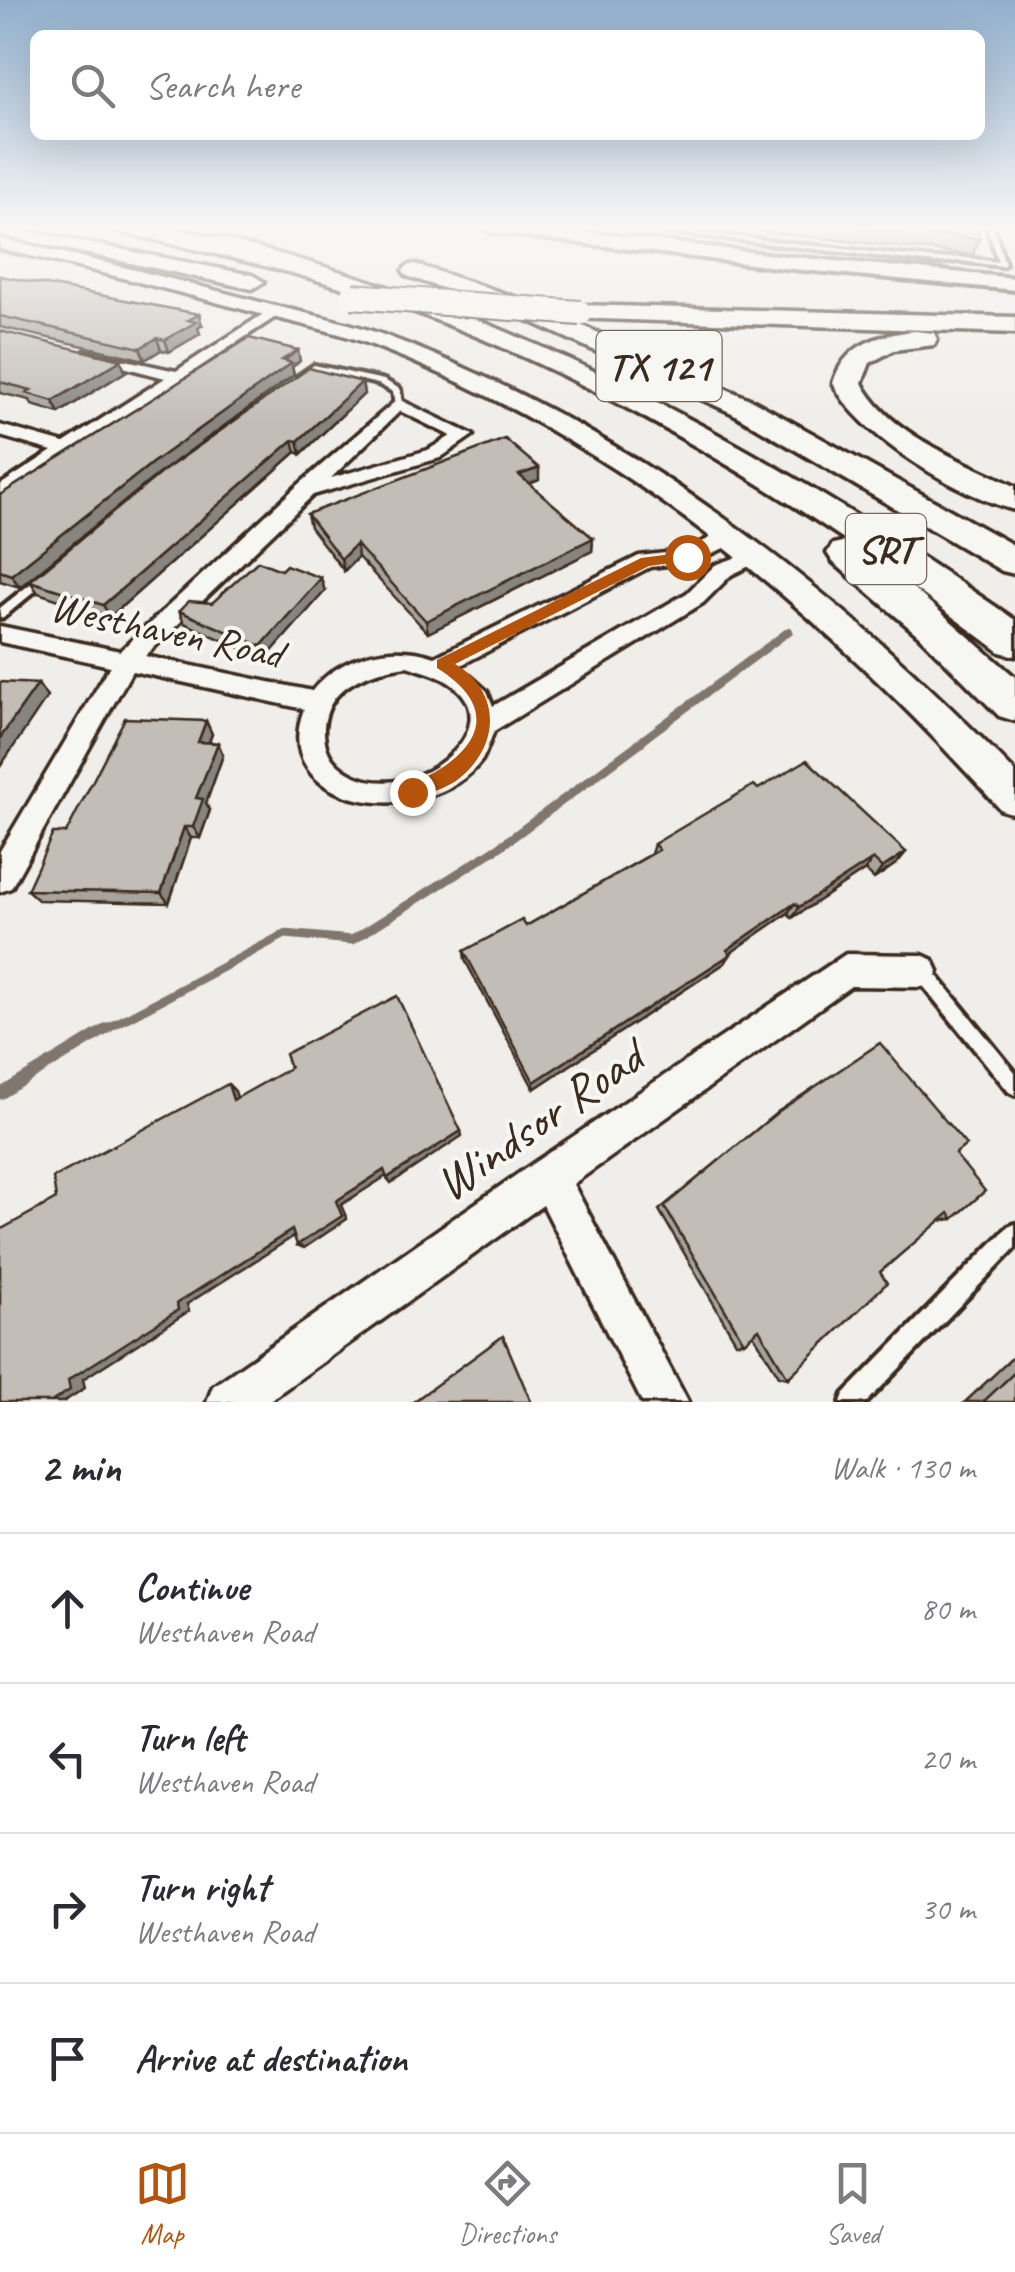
<!DOCTYPE html>
<meta charset="utf-8">
<style>
body{margin:0;font-family:Caveat,sans-serif;background:#f7f7f7;color:#2b2b33}
.stop{position:absolute;width:30px;height:30px;margin:-22px;border:8px solid #b45309;border-radius:50%;background:#fff}
.stop.end{background:#b45309;border-color:#fff;box-shadow:0 2px 10px #0008}
.list{margin:0;padding:0;list-style:none}
h2{display:flex;justify-content:space-between;align-items:center;height:130px;margin:0;padding:0 40px;font-size:42px}
h2 small{font-size:32px;font-weight:400;color:#7c7c81}
.list li{display:grid;grid-template-columns:65px 1fr auto;gap:30px;align-items:center;box-sizing:border-box;height:150px;padding:0 40px;border-top:2px solid #e1e1e2}
.list b{display:block;font-size:38px;white-space:nowrap}
.list p{margin:0;font-size:32px;white-space:nowrap;color:#7c7c81}
.list em{font-size:32px;font-style:normal;color:#7c7c81}
.icon{flex:none;width:55px;height:55px;fill:none;stroke:currentColor;stroke-width:2;stroke-linecap:round;stroke-linejoin:round}
.map{position:relative;flex:none;width:1015px;height:1402px;overflow:hidden}
.search{position:absolute;background:#fff;box-shadow:0 10px 40px #0002;left:30px;right:30px;top:30px;height:110px;display:flex;align-items:center;gap:25px;box-sizing:border-box;padding:0 35px;border-radius:15px;color:#7c7c81;font-size:38px}
.sheet{height:730px;background:#fff}
nav{display:flex;justify-content:space-around;align-items:center;box-sizing:border-box;height:140px;border-top:2px solid #e1e1e2;background:#fff;font-size:28px;color:#7c7c81}
nav a{display:grid;justify-items:center;gap:5px}
nav .on{color:#b45309}
.map>svg:first-child{display:block}
</style>
<div class="map">
<svg width="1015" height="1402" viewBox="0 0 1015 1402">
<rect width="100%" height="100%" fill="#efeeea"/>
<filter id="ink" filterUnits="userSpaceOnUse"><feTurbulence type="fractalNoise" baseFrequency=".01" numOctaves="2"/><feDisplacementMap in="SourceGraphic" scale="20" xChannelSelector="R" yChannelSelector="G"/><feConvolveMatrix kernelMatrix="1 2 1 2 8 2 1 2 1" color-interpolation-filters="sRGB"/></filter>
<g filter="url(#ink)">
<g fill="none" stroke-linecap="round" stroke-linejoin="round">
<path stroke="#81766d" stroke-width="8" d="M637,744L789,631"/>
<path stroke="#81766d" stroke-width="9" d="M104,1030L285,934L352,940L498,848L641,742"/>
<path stroke="#81766d" stroke-width="11" d="M0,1094L108,1028"/>
<g stroke="#3b2a1e" stroke-width="8">
<g id="lane">
<path d="M620,226H636L935,259L960,257L998,262L987,226H993L1005,264L1002,266L960,261L935,263Z"/>
<path d="M314,365L384,380L400,389L402,404L395,406L393,392L378,384L318,370L304,380H298V376Z"/>
<path d="M44,573L48,574L49,577L48,580L4,617L0,618V608Z"/>
<path d="M922,963L928,965L1015,1072V1095L1009,1092L916,977L914,971L916,965Z"/>
<path d="M1015,1224V1248L867,1402H841L844,1394L1008,1227Z"/>
</g>
</g>
<g stroke="#3b2a1e" stroke-width="7">
<g id="street">
<path d="M271,309L283,312L0,499V485L52,451L0,436V425L64,443L165,378L85,357V351L176,371Z"/>
<path d="M398,399L473,435L440,458L313,495L145,656L312,691C341,655 392,642 435,657L639,556L683,551L725,531H739V541L694,562L650,567L459,666L487,691L493,706L687,593L715,565L760,549L770,556L731,575L703,603L494,731C490,740 487,751 482,760C428,833 266,809 304,709L132,671L11,888L0,892V851L110,666L0,642V626L120,651L295,488ZM400,411L451,436L428,450L331,478ZM407,666C419,670 432,673 443,679C526,723 401,821 338,765C328,756 324,744 324,731C325,685 370,671 407,666Z"/>
<path d="M846,954L922,955L933,960L938,971L933,982L922,987L851,986L573,1184L688,1402H642L543,1205L267,1402H207L213,1386L535,1162Z"/>
</g>
</g>
<g stroke="#3b2a1e" stroke-width="7">
<path id="secondary" d="M0,239C91,258 181,281 271,305C308,314 345,321 381,334C627,424 834,586 1015,772V814L1001,810C822,611 620,439 367,343C332,330 294,323 257,313C172,290 86,268 0,249Z"/>
</g>
<g stroke="#3b2a1e" stroke-width="8">
<path id="primary" d="M482,226H535L783,256L1015,278V290L783,268L491,232Z"/>
</g>
<g stroke="#3b2a1e" stroke-width="7">
<g id="highway">
<path d="M0,226L252,275L264,282L252,289L0,235Z"/>
<path d="M114,226C182,223 250,246 315,264C570,338 798,470 1015,620V656L1000,652L906,582L1015,677V721L999,716L918,635L833,562L827,553L833,544L847,541C695,439 528,346 353,291C275,266 197,250 117,231Z"/>
<path d="M415,264L521,299L754,401L1015,546V574L1002,571L732,413L503,309L407,276L403,271L407,266Z"/>
<path d="M580,305L1015,317V333L571,318L567,313L571,308Z"/>
<path d="M915,331L934,333L937,339L934,345L894,350L870,363L862,383C890,436 964,461 1015,486V510C959,496 858,436 833,383C845,344 877,335 915,331Z"/>
</g>
</g>
<use href="#lane" fill="#f6f6f2" fill-rule="evenodd"/>
<use href="#street" fill="#f6f6f2" fill-rule="evenodd"/>
<use href="#secondary" fill="#f6f6f2" fill-rule="evenodd"/>
<use href="#primary" fill="#f6f6f2" fill-rule="evenodd"/>
<use href="#highway" fill="#f6f6f2" fill-rule="evenodd"/>
<g stroke="#3b2a1e" stroke-width="28" stroke-linecap="butt">
<path id="highway-bridge" d="M352,296L580,313"/>
</g>
<use href="#highway-bridge" stroke="#f6f6f2" stroke-width="24"/>
</g>
<g fill="#a7a39d" stroke="#3b2a1e" stroke-width="2.5">
<path d="M711,226H976L979,239L973,255Z"/>
<path d="M0,276L202,325L198,328L200,334L169,352L161,350L145,360L0,327Z"/>
<path d="M0,331L125,372L59,413L32,405L30,400L0,393Z"/>
<path d="M300,361L292,367L294,375L157,475L20,587L0,581V495Z"/>
<path d="M362,382L364,394L301,454L296,452L110,617L38,593L30,581Z"/>
<path d="M539,480L529,484L593,538L592,551L428,633L358,557L344,571L310,527L307,514Z"/>
<path d="M325,591L265,659L184,623L179,611L212,603Z"/>
<path d="M206,721L212,734L209,742L218,743L223,755L206,803L210,810L200,838H191L169,903L38,900L27,890L66,833Z"/>
<path d="M758,789L906,852L897,863L874,879L865,870L792,918L788,913L730,953L725,963L534,1089L465,960L464,951L526,926L651,854L654,844Z"/>
<path d="M779,1111L955,1154L953,1219L939,1221L880,1272L788,1378L779,1376L753,1334L744,1342H736L659,1210Z"/>
<path d="M1015,1355V1402H965Z"/>
</g>
<g fill="#888480" stroke="#3b2a1e" stroke-width="2.5">
<path d="M199,314L202,325L198,328L200,334L169,352L165,340L188,320Z"/>
<path d="M157,338L161,350L145,360L140,348Z"/>
<path d="M298,350L300,361L292,367L294,375L157,475L20,587L11,575L152,463Z"/>
<path d="M121,360L125,372L59,413L53,401Z"/>
<path d="M362,382L364,394L301,454L298,441Z"/>
<path d="M293,440L296,452L110,617L103,605Z"/>
<path d="M539,468V480L519,488V475Z"/>
<path d="M593,538L592,551L428,633L426,621Z"/>
<path d="M356,544L358,557L344,571L341,559Z"/>
<path d="M321,578L325,591L265,659L261,646Z"/>
<path d="M38,684L47,697L0,767V738Z"/>
<path d="M206,721L212,734L204,754L198,742Z"/>
<path d="M218,743L223,755L206,803L210,810L200,838L193,827L196,798Z"/>
<path d="M184,827L191,838L169,903L161,893Z"/>
<path d="M906,852L897,863L874,879L882,868Z"/>
<path d="M873,859L865,870L792,918L799,907Z"/>
<path d="M795,903L788,913L722,959L727,950Z"/>
<path d="M731,954L725,963L534,1089V1082Z"/>
<path d="M228,1084L235,1091L240,1107L233,1100Z"/>
<path d="M461,1131L462,1136L391,1183L387,1178Z"/>
<path d="M384,1170L388,1175L341,1205L347,1219L304,1248L297,1245L336,1201Z"/>
<path d="M292,1230L299,1233L187,1304L189,1311L83,1379L85,1388L63,1402H51L68,1380L177,1303Z"/>
</g>
<g fill="#c2bdb7" stroke="#3b2a1e" stroke-width="2.5">
<path d="M853,226H976L979,239L967,238Z"/>
<path d="M0,276L199,314L188,320L196,322L165,340L157,338L140,348L0,316Z"/>
<path d="M0,331L121,360L53,401L26,393L31,390L0,382Z"/>
<path d="M249,338L298,350L282,360L292,363L152,463L11,575L0,571V495Z"/>
<path d="M309,368L362,382L298,441L293,440L103,605L30,581L162,472Z"/>
<path d="M505,439L539,468L519,475L593,538L426,621L356,544L341,559L307,514Z"/>
<path d="M258,561L281,570L286,565L321,578L261,646L179,611L189,601L212,603Z"/>
<path d="M0,682L38,684L0,738Z"/>
<path d="M125,718L206,721L198,742L218,743L196,798L203,799L193,827H184L161,893L27,890L53,833H66Z"/>
<path d="M807,760L906,852L882,868L873,859L799,907L795,903L727,950L731,954L534,1082L464,951L522,920L526,926L659,850L654,844L701,816L754,785L758,789Z"/>
<path d="M397,996L461,1131L387,1178L384,1170L336,1201L342,1216L297,1245L292,1230L177,1303L178,1310L68,1380L70,1390L51,1402H0V1230L56,1199L53,1178L228,1084L233,1100L290,1068L285,1054Z"/>
<path d="M880,1043L966,1145L955,1154L985,1191L953,1219L949,1213L880,1272L887,1283L788,1378L759,1329L744,1342L664,1206L779,1111Z"/>
<path d="M503,1336L531,1402H413Z"/>
<path d="M1015,1372V1402H983Z"/>
</g>
</g>
<linearGradient id="sky" x2="0" y2="1"><stop stop-color="#91afcc"/><stop offset="0.54" stop-color="#f8f7f6"/><stop offset="1" stop-color="#f8f7f6" stop-opacity="0"/></linearGradient>
<rect width="1015" height="422" fill="url(#sky)"/>
<path fill="#b45309" d="M687,552L694,557L692,560L649,566L455,664C503,693 500,748 456,781C444,789 426,794 412,799L406,797V786C468,762 512,715 437,668V660L641,558Z"/>
<g text-anchor="middle" stroke-width="8" stroke-linejoin="round" paint-order="stroke">
<g fill="#f6f6f2" stroke="#73675e" stroke-width="2.5">
<rect x="596.5" y="331" width="125" height="70" rx="8"/>
<rect x="846" y="514" width="80" height="70" rx="8"/>
</g>
<g font-size="40" font-weight="bold" fill="#3b2a1e">
<text x="659" y="380">TX 121</text>
<text x="886" y="563">SRT</text>
</g>
<g font-size="42" fill="#3b2a1e" stroke="#f6f6f2">
<text transform="translate(167 629) rotate(12)" y="15">Westhaven Road</text>
</g>
<g font-size="50" fill="#3b2a1e" stroke="#f6f6f2">
<text transform="translate(538 1119) rotate(-35)" y="18">Windsor Road</text>
</g>
</g>
</svg>
<div class="stop" style="left:687px;top:557px"></div>
<div class="stop end" style="left:412px;top:792px"></div>
<div class="search"><svg class="icon" aria-label="search" viewBox="0 0 24 24"><circle cx="10" cy="10" r="6"/><path d="M15 15l6 6"/></svg>Search here</div>
</div>
<section class="sheet">
<h2>2 min<small>Walk · 130 m</small></h2>
<ul class="list">
<li><svg class="icon" aria-label="ahead" viewBox="0 0 24 24"><path d="M12 20V5M6 11l6-6 6 6"/></svg><div><b>Continue</b><p>Westhaven Road</p></div><em>80 m</em></li>
<li><svg class="icon" aria-label="left" viewBox="0 0 24 24"><path d="M17 20v-9H6M10 6l-5 5 5 5"/></svg><div><b>Turn left</b><p>Westhaven Road</p></div><em>20 m</em></li>
<li><svg class="icon" aria-label="right" viewBox="0 0 24 24"><path d="M7 20v-9h11M14 6l5 5-5 5"/></svg><div><b>Turn right</b><p>Westhaven Road</p></div><em>30 m</em></li>
<li><svg class="icon" aria-label="arrive" viewBox="0 0 24 24"><path d="M6 21V4h12l-3 4 3 4H6"/></svg><div><b>Arrive at destination</b></div></li>
</ul>
</section>
<nav>
<a class="on"><svg class="icon" aria-label="map" viewBox="0 0 24 24"><path d="M3 6l6-2 6 2 6-2v14l-6 2-6-2-6 2zM9 4v14M15 6v14"/></svg>Map</a>
<a><svg class="icon" aria-label="directions" viewBox="0 0 24 24"><path d="M12 3l9 9-9 9-9-9zM9 14v-3h6M13 9l2 2-2 2"/></svg>Directions</a>
<a><svg class="icon" aria-label="saved" viewBox="0 0 24 24"><path d="M7 4h10v16l-5-4-5 4z"/></svg>Saved</a>
</nav>
